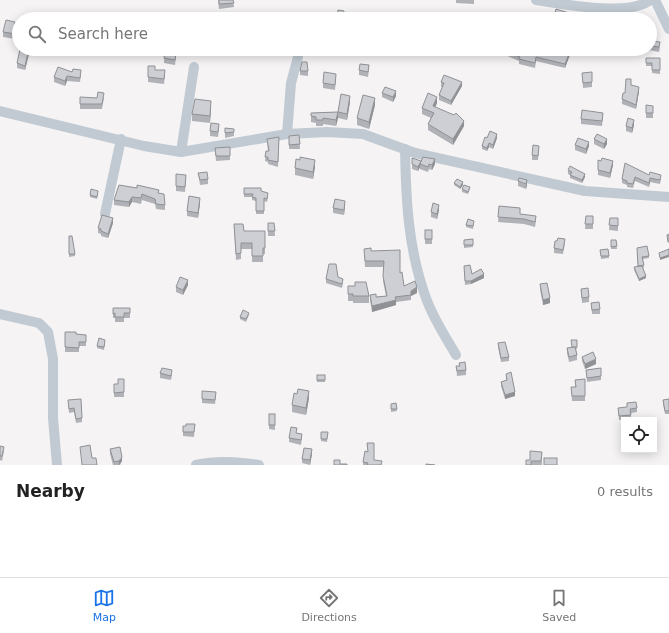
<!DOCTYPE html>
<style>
body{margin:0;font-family:"DejaVu Sans",sans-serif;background:#f2f2f2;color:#222}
.controls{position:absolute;right:12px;bottom:12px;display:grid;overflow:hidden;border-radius:0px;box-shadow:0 2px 10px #0003}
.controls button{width:36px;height:36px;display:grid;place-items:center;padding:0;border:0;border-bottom:1px solid #e0e0e0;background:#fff;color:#222;font:20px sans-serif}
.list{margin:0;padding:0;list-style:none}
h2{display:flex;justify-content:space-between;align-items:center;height:52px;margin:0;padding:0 16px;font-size:17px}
h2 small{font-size:13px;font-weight:400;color:#767676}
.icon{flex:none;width:22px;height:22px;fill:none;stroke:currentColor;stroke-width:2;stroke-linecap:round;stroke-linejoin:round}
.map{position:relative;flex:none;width:669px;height:465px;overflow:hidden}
.search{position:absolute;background:#fff;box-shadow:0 2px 10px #0003;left:12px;right:12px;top:12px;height:44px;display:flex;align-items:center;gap:10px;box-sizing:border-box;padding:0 14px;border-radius:22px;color:#767676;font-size:15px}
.sheet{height:112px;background:#fff}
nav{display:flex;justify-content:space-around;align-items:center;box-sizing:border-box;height:56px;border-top:1px solid #e0e0e0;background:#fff;font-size:11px;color:#767676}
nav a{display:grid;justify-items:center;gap:2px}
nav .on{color:#1a73e8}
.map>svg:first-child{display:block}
</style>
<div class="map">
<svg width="669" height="465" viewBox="0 0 669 465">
<rect width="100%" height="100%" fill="#f5f3f3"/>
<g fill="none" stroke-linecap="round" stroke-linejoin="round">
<g stroke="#c1cad2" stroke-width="10">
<path d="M536,0C563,4 629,17 650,0"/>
<path d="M655,0L669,29"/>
<path d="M0,111L144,146L181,152L287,134L327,132L363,134L415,153L585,191L669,197"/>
<path d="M287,134L291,83L298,57"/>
<path d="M405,149C406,200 408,249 426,298C433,318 445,336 456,355"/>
<path d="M181,152L194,67"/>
<path d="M105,214L121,139"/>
<path d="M0,314L39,323L48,332L53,359V418L57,465"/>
<path d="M196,465C218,460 237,462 259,465"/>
</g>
</g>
<g fill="#b0b2b7">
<path d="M218,0H233L234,7L219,9Z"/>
<path d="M456,0H474V4L456,3Z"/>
<path d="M15,26V29L17,34L16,39L3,37V32Z"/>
<path d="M650,41L660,47L659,52L649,50V49H650Z"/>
<path d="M292,49H301L300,51H296L292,54Z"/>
<path d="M572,49L565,68L536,61L535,68L519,64V61L503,54V50L541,51L553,54Z"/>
<path d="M29,54L25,70L17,68V63Z"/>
<path d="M176,57L175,65L164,63V58Z"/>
<path d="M646,58H660V74L652,73V66H646Z"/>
<path d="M148,66L165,75L164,84L148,82Z"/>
<path d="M359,70H369L368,77L359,75Z"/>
<path d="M300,71H308V76L300,75Z"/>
<path d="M72,72L81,75L80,82L67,81L65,86L54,82V77Z"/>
<path d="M582,73L592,77V87L583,88Z"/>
<path d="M336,79L335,90L323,88V83Z"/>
<path d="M441,82L462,86L451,105L439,100V95L443,87H441Z"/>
<path d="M631,85L639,91L636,109L622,104V99L625,93Z"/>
<path d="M382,93L396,96L393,102L382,97Z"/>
<path d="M97,98H104L102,109H80V104Z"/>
<path d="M350,102L347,120L338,118L336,126L323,124V126H316V123L311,122V113L338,112Z"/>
<path d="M437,103L435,107L464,126L453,145L428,130V124L431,118L422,114V108Z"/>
<path d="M375,105L369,129L357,125V118Z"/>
<path d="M646,105L653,106V118H646Z"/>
<path d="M211,108L210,123L192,121V114Z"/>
<path d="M603,118L602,126L581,124V119Z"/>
<path d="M634,125L632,133L626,131V126Z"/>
<path d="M225,128L234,129V136L225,138Z"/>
<path d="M219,129L218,137L210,136V131Z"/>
<path d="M299,135L300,149H289V136Z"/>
<path d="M279,137L278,167L268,164V162L265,161L266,151H268L267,139Z"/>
<path d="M487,138H497L493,149L489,147L487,151L482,149V146Z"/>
<path d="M594,139L607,144L604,149L594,144Z"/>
<path d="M575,145L589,146L586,154L575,150Z"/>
<path d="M230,147V160L216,161L215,148Z"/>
<path d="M539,151L538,160H532V155Z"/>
<path d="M412,158L421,163L435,164L432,170L429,169L428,172L420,169V167L418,171L412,169Z"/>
<path d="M598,160L613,165L610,178L598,175Z"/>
<path d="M315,167L313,179L295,175V168Z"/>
<path d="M568,170L585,177L582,183L570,178V175L568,174Z"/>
<path d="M198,173L208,179V184L200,185Z"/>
<path d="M176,174L186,179L185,192L176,191Z"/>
<path d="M649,175L661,179L660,184L650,182L649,187L635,181L633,188L627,187V185L622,183V179Z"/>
<path d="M518,181L527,185L526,189L518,186Z"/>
<path d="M454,183L463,185L460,189L454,185Z"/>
<path d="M137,188L159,193L165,205V210L156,209L155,204L142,200L141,204L132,202L129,207L114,205V200Z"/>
<path d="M244,188L261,192L268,196L267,202L264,201V214H256V201L252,200V197H244Z"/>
<path d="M462,189H470L468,194L462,192Z"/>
<path d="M98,193L97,199L90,197V195Z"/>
<path d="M200,203L198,218L187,216V211Z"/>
<path d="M345,205L344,215L333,213V208Z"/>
<path d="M499,206L520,214L536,221L535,227L524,224L498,222Z"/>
<path d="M439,210L437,219L431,217V212Z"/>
<path d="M586,216H593V229H585Z"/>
<path d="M610,218H618V231L609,230Z"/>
<path d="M113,223L108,238L101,236V234L98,233V228Z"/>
<path d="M268,223H274L275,236H268Z"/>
<path d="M474,223L473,229L466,227V225Z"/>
<path d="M234,224L244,231H265V254H263V262H252V249H241V259L236,260Z"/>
<rect x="425" y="230" width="7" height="14"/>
<path d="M69,236L75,254V256L69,257Z"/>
<path d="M473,239V247L464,248V240Z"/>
<path d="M611,240H616L617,249H611Z"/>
<path d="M565,243L563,254L554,253V248Z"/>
<path d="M637,248L649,256V258L643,259L644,267L643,268L646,278L639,281L634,270V267H638Z"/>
<path d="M364,249L371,251L400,273L404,286L417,293L411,296V300L396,302V305L372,312L370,300V295L376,297L386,296L383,281L384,267H365Z"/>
<path d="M608,249L609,258L601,259L600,250Z"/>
<path d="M464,266L472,274L484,278L471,284L465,285Z"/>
<path d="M338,277L343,283L342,288L326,283V279Z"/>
<path d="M540,284L550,303L543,305L540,289Z"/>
<path d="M188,285L183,295L176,292V287Z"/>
<path d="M348,286L369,296V303H353V301H348Z"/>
<path d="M581,289L589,297V302L582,303Z"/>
<path d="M591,303L600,309V314H592Z"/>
<path d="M113,308H130V318H124V322H115V318H113Z"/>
<path d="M249,315L246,322L240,319V317Z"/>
<path d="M65,332L76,334L86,335V346H79V352H65Z"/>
<path d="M577,340V349H576L577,355V360L569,362L567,353V348L572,347Z"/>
<path d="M105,342L104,350L97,348V346Z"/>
<path d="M498,343L509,357V361L501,362L498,347Z"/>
<path d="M582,357L596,364L585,369L582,361Z"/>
<path d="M456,366L466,370V375L457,376Z"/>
<path d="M601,368V380L587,382L586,370Z"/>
<path d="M160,373L172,375L171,380L160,378Z"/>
<path d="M506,374L515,396L505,399L501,386V382L506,380Z"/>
<rect x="317" y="375" width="8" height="7"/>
<path d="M124,379V397H114V384H118Z"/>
<path d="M585,379V401H572L571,387H575V380Z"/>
<path d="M216,396L215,404L202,403V399Z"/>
<path d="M309,398L306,415L292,412V405Z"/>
<path d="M669,399V414H665L663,404V400Z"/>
<path d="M68,400L82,418V422L76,423L74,412L69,413Z"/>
<path d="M396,403L397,411L391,412V404Z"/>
<path d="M627,403L637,408V412L631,413V419L619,420L618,408H627Z"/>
<path d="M269,414H275V430L269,429Z"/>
<path d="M195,424L194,437L183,436V426H186Z"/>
<path d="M321,432H328L327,442L321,441Z"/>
<path d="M297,433L302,438L301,445L289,442V438Z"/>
<path d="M367,443L374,460L382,465H363V462L368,452Z"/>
<path d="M0,446L4,451L2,461L0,460Z"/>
<path d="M110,449L122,461L120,465H113L110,454Z"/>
<path d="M542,452V465H526L530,460Z"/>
<path d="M312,454L310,465L302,463V459Z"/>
</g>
<g fill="#909195">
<path d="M29,49V54L25,70V66Z"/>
<path d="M292,49H296V51L292,54Z"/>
<path d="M571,49H572L565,68V64Z"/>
<path d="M67,76V81L65,86V81Z"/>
<path d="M462,82V86L451,105V101Z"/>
<path d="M639,87V91L636,109V105Z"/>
<path d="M396,91V96L393,102V97Z"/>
<path d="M350,96V102L347,120V114Z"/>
<path d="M437,97V103L433,112V106Z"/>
<path d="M375,98V105L369,129V122Z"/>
<path d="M211,101V108L210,123V116Z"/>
<path d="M338,112V118L336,126V120Z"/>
<path d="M634,120V125L632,133V128Z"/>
<path d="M464,121V126L453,145V139Z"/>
<path d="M497,134V138L493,149V145Z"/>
<path d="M607,139V144L604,149V144Z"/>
<path d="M589,142V146L586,154V149Z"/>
<path d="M489,143V147L487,151V148Z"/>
<path d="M435,159V164L432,170V165Z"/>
<path d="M315,160V167L313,179V172Z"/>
<path d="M421,161L420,167L418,171V167Z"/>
<path d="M613,161V165L610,178V173Z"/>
<path d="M585,174V177L582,183V180Z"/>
<path d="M650,178V182L649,187V183Z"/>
<path d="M527,180V185L526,189V184Z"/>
<path d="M463,182V185L460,189V187Z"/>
<path d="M132,197V202L129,207V202Z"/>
<path d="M200,198V203L198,218V213Z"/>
<path d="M345,201V205L344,215V210Z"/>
<path d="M439,205V210L437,219V214Z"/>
<path d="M113,218V223L108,238V234Z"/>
<path d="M669,255V257L660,260V258Z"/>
<path d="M484,274V278L471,284V281Z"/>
<path d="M646,276V278L639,281V279Z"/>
<path d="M188,280V285L183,295V290Z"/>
<path d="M417,287V293L411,296V291Z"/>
<path d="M550,298V303L543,305V300Z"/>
<path d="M396,300V305L372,312V306Z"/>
<path d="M596,359V364L585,369V364Z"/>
<path d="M309,391V398L306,415V408Z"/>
<path d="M515,392V396L505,399V395Z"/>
<path d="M312,449V454L310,465V460Z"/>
<path d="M122,457V461L119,465V461Z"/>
</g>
<g fill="#cdcfd5" stroke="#909195">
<path d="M219,0H233L234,3L219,4Z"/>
<path d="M556,9L569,13L567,19H560L554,17Z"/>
<path d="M338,10L344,11L343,19L337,18Z"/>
<path d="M77,15V19H69V16Z"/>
<path d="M6,20L15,22L14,29H17L16,34L3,32Z"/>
<path d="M650,41L660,42L659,47L650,46Z"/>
<path d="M20,49H29L25,66L17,63Z"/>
<path d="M503,49H540V51L553,54L554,49H571L565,64L536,57L535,63L519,59L520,57L503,50Z"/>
<path d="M165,51L176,53L175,60L164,58Z"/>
<path d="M646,58H660V70H652V63H646Z"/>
<path d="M302,62H307L308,71H300Z"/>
<path d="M360,64L369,65L368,72L359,70Z"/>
<path d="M148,66H155V70H165L164,79L148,77Z"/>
<path d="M58,67L72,72L73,69L81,70L80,78L67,76L65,81L54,77Z"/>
<path d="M324,72L336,74L335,85L323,83Z"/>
<path d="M592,72V82L583,83L582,73Z"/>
<path d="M444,75L462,82L451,101L439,95L444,83L441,82Z"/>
<path d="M626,79H631V85L639,87L636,105L622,99L623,93H625Z"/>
<path d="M385,87L396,91L393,97L382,93Z"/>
<path d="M98,92L104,93L102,104H80V97L97,98Z"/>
<path d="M428,93L437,97L433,106L454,115L456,113L464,121L453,139L428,124L434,113L422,108Z"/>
<path d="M341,94L350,96L347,114L338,112L336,120L323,118V120H316V117L311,116V113L338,112Z"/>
<path d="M363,95L375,98L369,122L357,118Z"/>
<path d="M195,99L211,101L210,116L192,114Z"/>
<path d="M646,105L653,106V113H646Z"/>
<path d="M582,110L603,113L602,121L581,119Z"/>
<path d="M628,118L634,120L632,128L626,126Z"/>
<path d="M211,123L219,124L218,132L210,131Z"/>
<path d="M225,128L234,129V132L225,133Z"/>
<path d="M490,131L497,134L493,145L489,143L487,148L482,146L485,137L487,138Z"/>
<path d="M597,134L607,139L604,144L594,139Z"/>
<path d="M299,135L300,144L289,145V136Z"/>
<path d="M279,137L278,162L268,160V157H265L266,151H269L267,139Z"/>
<path d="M578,138L589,142L586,149L575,145Z"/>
<path d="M533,145L539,146L538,156L532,155Z"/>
<path d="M230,147V156H216L215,148Z"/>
<path d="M300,157L315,160L313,172L295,168L296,159L300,160Z"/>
<path d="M423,157L435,159L432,165L429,164L428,167L420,164Z"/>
<path d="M412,158L421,161L418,167L412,164Z"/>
<path d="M602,158L613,161L610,173L598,170V160L601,161Z"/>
<path d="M625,163L649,175L650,172L661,175L660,180L650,178L649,183L635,177L633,184L627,183V181L622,179Z"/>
<path d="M570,166L585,174L582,180L570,175L572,172L568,170Z"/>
<path d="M207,172L208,179L200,180L198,173Z"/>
<path d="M176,174L186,175L185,187L176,186Z"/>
<path d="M519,178L527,180L526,184L518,181Z"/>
<path d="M457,179L463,182L460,187L454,183Z"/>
<path d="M119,185L137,188V185L159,190L158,193L164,194L165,205L156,204L155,199L142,194L141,198L132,197L129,202L114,200Z"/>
<path d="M464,185L470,187L468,192L462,189Z"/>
<path d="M244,188H261V191L268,193L267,199L264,198V211H256V198L252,197L253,194H244Z"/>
<path d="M91,189L98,191L97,197L90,195Z"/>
<path d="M189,196L200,198L198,213L187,211Z"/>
<path d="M335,199L345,201L344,210L333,208Z"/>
<path d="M433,203L439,205L437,214L431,212Z"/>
<path d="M499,206L520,208V214L536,216L535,222L524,219L498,217Z"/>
<path d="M102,215L113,218L108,234L101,231V229L98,228Z"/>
<path d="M586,216H593V224H585Z"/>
<path d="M610,218H618V226L609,225Z"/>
<path d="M468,219L474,221L473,226L466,225Z"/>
<path d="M268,223H274L275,231H268Z"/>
<path d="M234,224H243L244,231H265V248H263V256H252V243H241V253L236,254Z"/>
<rect x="425" y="230" width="7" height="9"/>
<path d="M669,234V242H668L667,235Z"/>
<path d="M69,236H72L75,254H69Z"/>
<path d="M558,238L565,239L563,250L554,248L555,241H557Z"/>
<path d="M473,239V245H464V240Z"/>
<path d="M611,240H616L617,246L611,247Z"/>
<path d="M647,246L649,256L642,257L644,265L638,266L637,248Z"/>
<path d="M371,248V251L400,250V273L402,272L404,286L415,281L417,287L411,291V295L395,297L396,300L372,306L370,295L376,294V297L387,296L383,276L384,261H365L364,249Z"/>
<path d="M608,249L609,256H601L600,250Z"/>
<path d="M669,249V255L660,258L659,253Z"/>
<path d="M329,264H336L338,277L343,279L342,284L326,279Z"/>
<path d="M470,265L472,274L481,269L484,274L471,281H465L464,266Z"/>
<path d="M642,266L646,276L639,279L634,267Z"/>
<path d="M180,277L188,280L183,290L176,287Z"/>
<path d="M355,282H366L369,296H353V294H348V286H355Z"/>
<path d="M547,283L550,298L543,300L540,284Z"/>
<path d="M588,288L589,297L582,298L581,289Z"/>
<path d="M599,302L600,309L592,310L591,303Z"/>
<path d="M113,308H130V313H124V317H115V313L113,314Z"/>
<path d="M243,310L249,313L246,319L240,317Z"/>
<path d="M65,332H76V334L86,335V342H79V348L65,347Z"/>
<path d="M99,338L105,340L104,347L97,346Z"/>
<path d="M571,340H577V347H572Z"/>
<path d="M505,342L509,357L501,358L498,343Z"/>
<path d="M575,347L577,355L569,357L567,348Z"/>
<path d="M593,352L596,359L585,364L582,357Z"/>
<path d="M465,362L466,370L457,371L456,366H460L459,363Z"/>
<path d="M162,368L172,370L171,376L160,373Z"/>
<path d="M601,368V376L587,378L586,370Z"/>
<path d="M511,372L515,392L505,395L501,382L507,380L506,374Z"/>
<rect x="317" y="375" width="8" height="5"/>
<path d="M118,379H124V392L114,393V384H118Z"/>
<path d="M585,379V396H572L571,387H576L575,380Z"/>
<path d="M298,389L309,391L306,408L292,405L294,393L297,394Z"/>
<path d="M202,391L216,392L215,400L202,399Z"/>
<path d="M81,399L82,418L76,419L74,408L69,409L68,400Z"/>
<path d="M669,399V411H665L663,400Z"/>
<path d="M636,402L637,408L630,409L631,415L619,416L618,408L627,407V403Z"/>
<path d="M396,403L397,409H391V404Z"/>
<rect x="269" y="414" width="6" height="11"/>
<path d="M186,424H195L194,432H183V426H186Z"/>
<path d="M291,427L297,428L296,433L302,434L301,440L289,438Z"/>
<path d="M321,432H328L327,439H321Z"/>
<path d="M367,443H374V460L382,461L381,465H367L368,463L363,462L365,451L368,452Z"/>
<path d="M90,445L92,458H96L97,465H82L80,447Z"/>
<path d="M0,446L4,447L2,456H0Z"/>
<path d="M120,447L122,457L119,461L114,462L110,449Z"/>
<path d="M304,448L312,449L310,460L302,459Z"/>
<path d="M530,451L542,452L541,461H531V465H526V460H530Z"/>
<rect x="544" y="458" width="13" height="7"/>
<path d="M334,460H340V464H347V465H334Z"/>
<path d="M426,464L435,465H426Z"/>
</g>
</svg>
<div class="controls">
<button><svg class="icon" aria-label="locate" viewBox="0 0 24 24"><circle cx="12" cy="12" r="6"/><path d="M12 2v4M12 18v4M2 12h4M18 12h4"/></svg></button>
</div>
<div class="search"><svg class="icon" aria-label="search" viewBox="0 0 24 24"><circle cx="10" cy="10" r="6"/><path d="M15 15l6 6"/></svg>Search here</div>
</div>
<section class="sheet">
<h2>Nearby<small>0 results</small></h2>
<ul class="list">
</ul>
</section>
<nav>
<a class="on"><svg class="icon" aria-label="map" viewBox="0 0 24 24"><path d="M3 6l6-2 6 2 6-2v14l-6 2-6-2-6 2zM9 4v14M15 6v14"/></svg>Map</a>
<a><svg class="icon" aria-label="directions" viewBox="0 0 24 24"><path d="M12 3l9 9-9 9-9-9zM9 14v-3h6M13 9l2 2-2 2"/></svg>Directions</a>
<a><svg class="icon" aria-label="saved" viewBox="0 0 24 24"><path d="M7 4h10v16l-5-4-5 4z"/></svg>Saved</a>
</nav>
